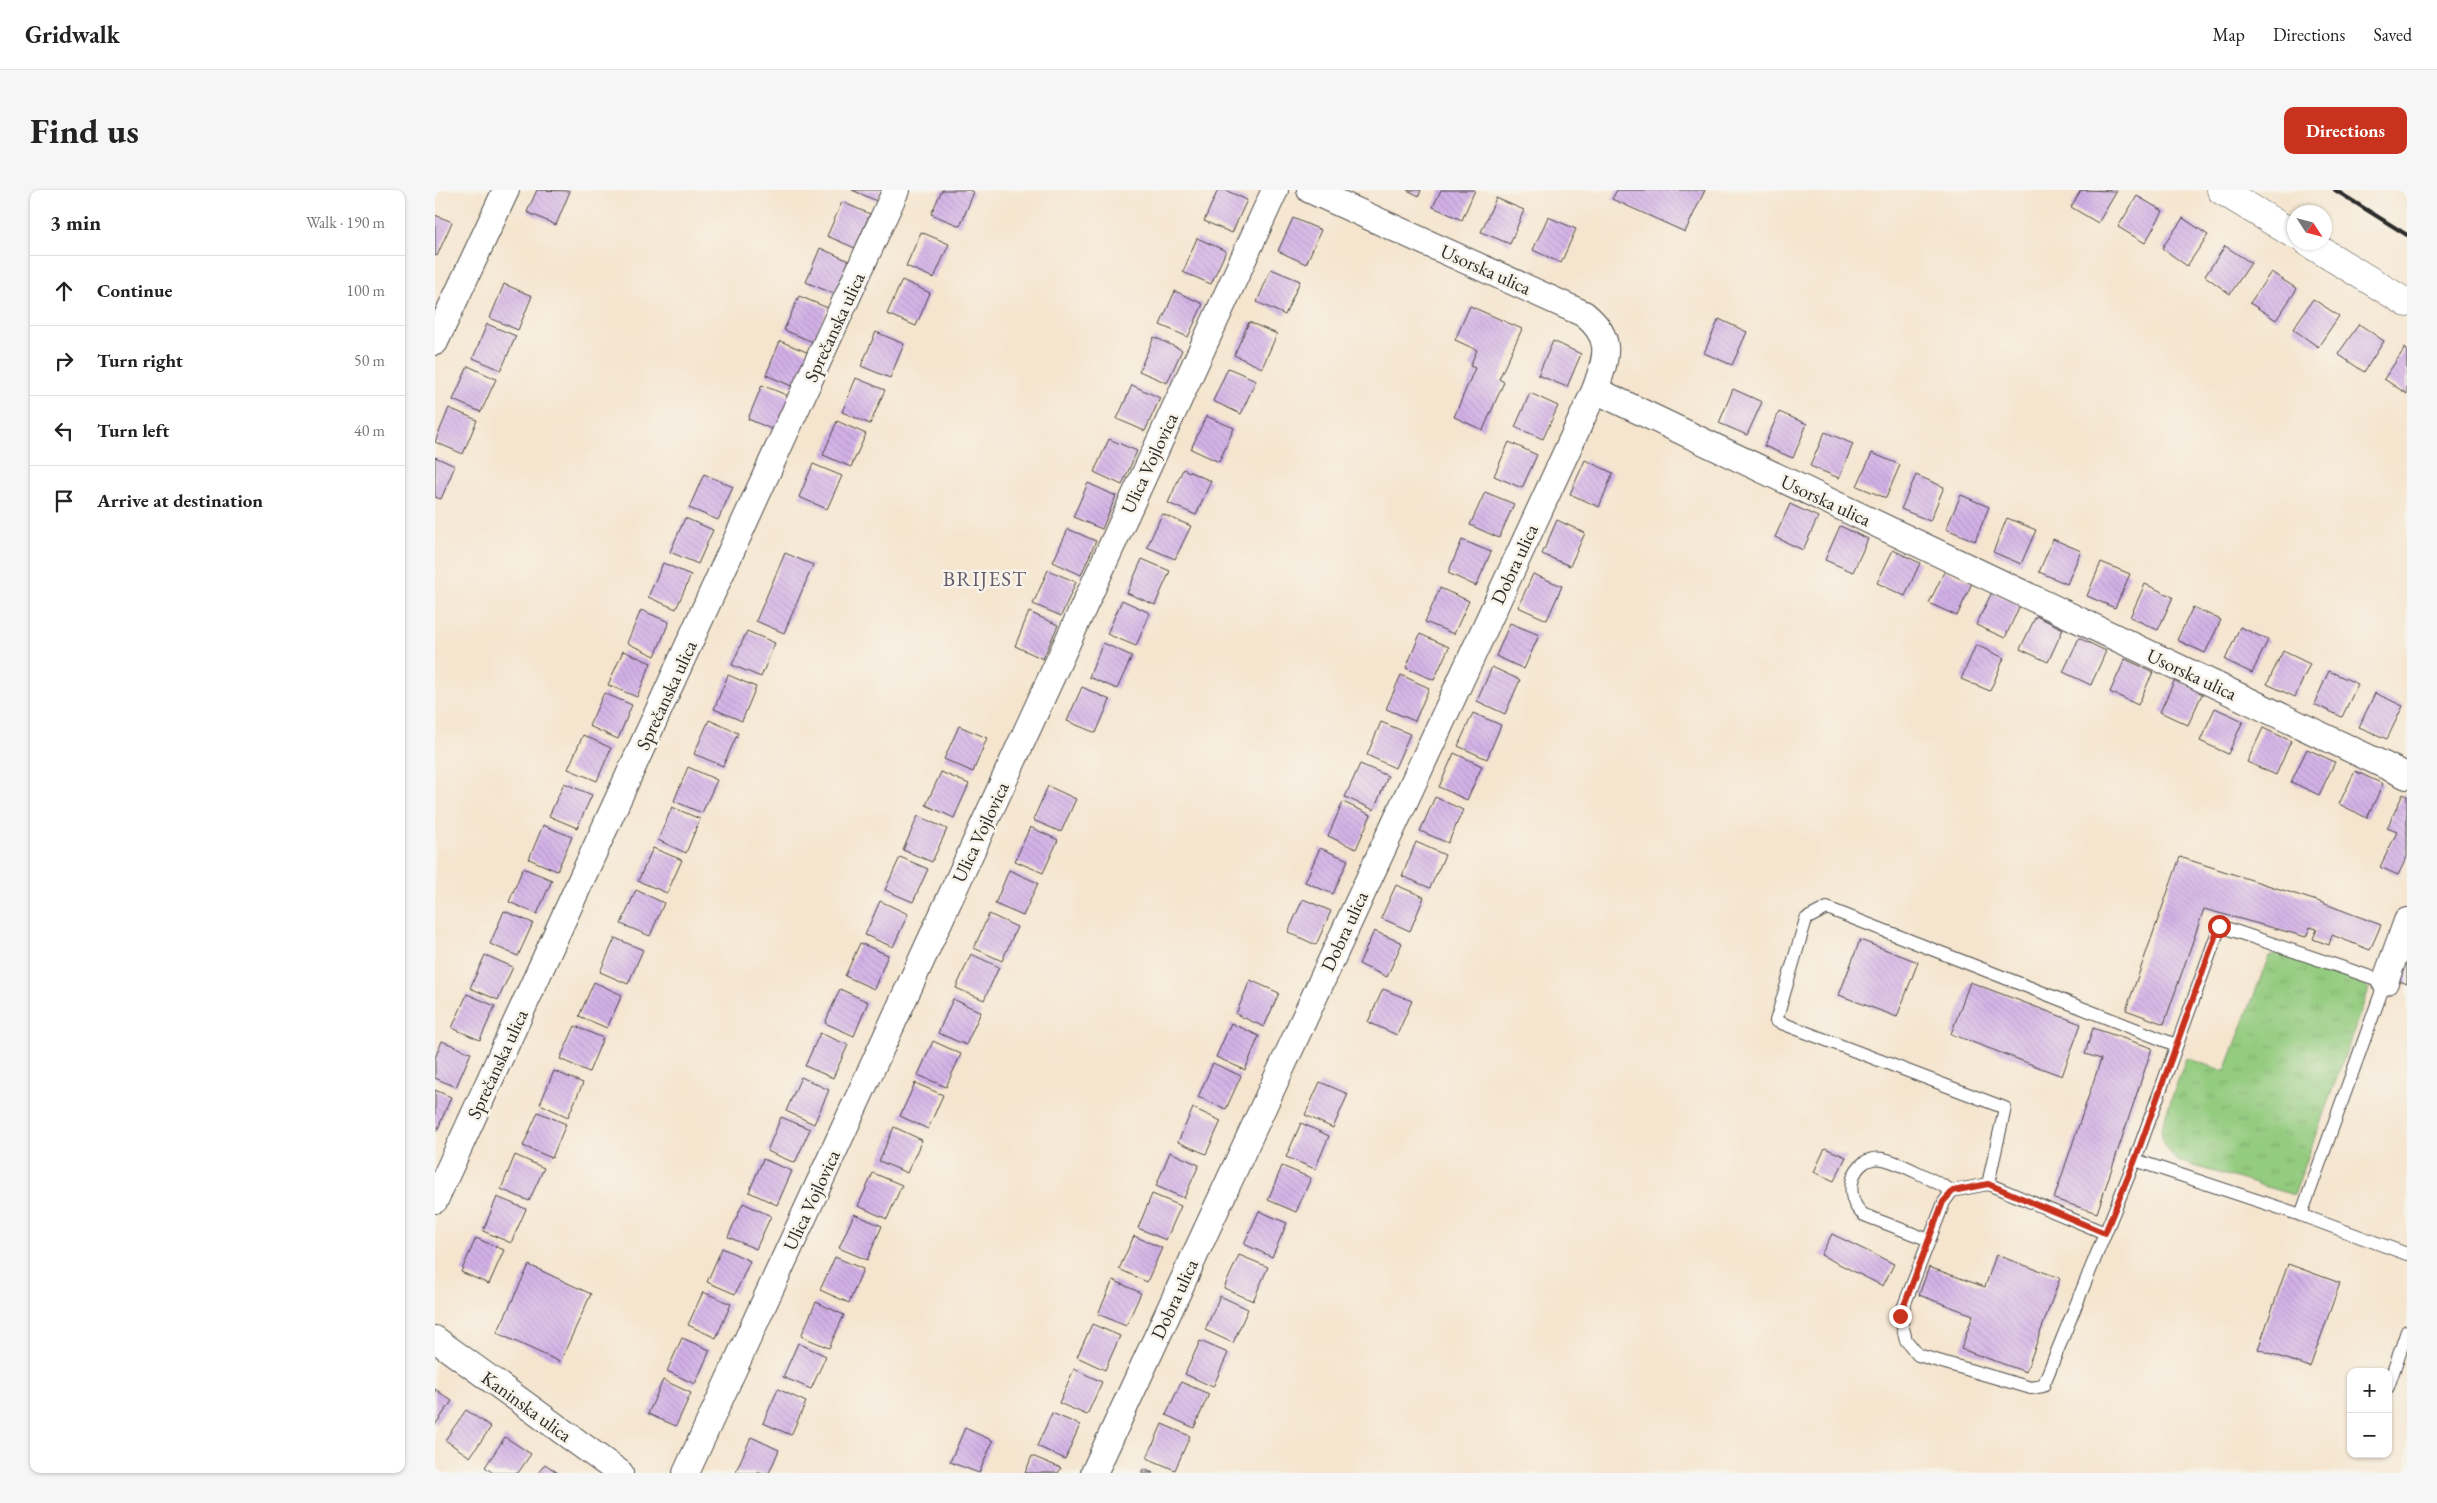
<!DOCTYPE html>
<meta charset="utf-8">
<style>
body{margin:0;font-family:"EB Garamond",serif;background:#f6f6f6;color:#222}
.controls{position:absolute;right:15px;bottom:15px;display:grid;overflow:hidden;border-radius:10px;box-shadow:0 1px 4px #0004}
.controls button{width:45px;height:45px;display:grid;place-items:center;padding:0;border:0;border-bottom:1px solid #e0e0e0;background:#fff;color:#222;font:25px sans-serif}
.compass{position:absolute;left:1852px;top:15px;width:45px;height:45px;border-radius:50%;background:#fff;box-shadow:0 1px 4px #0004;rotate:126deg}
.stop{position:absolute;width:15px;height:15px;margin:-11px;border:4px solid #c8321e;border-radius:50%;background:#fff}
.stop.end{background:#c8321e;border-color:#fff;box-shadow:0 1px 5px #0008}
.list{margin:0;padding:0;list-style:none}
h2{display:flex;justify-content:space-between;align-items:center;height:65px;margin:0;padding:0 20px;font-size:21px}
h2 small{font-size:16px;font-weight:400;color:#767676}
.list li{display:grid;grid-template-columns:32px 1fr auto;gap:15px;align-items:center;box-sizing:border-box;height:70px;padding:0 20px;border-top:1px solid #e0e0e0}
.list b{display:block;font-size:19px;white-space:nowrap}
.list em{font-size:16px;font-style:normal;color:#767676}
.icon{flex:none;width:28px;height:28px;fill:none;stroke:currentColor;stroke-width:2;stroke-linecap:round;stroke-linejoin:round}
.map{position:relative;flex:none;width:1972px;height:1283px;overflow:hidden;border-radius:10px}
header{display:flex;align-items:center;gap:30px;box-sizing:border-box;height:70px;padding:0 25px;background:#fff;border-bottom:1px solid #e0e0e0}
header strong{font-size:24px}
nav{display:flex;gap:28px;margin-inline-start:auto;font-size:18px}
.intro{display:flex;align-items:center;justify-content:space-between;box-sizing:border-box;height:120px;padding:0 30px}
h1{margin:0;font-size:35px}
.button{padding:12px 22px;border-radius:10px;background:#c8321e;color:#fff;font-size:18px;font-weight:700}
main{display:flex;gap:30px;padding:0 30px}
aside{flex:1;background:#fff;border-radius:10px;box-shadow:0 1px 4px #0004}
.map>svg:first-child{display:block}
</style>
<header>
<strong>Gridwalk</strong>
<nav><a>Map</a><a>Directions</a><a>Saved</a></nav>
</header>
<div class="intro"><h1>Find us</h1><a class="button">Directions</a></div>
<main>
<aside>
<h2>3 min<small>Walk · 190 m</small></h2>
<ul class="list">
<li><svg class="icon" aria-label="ahead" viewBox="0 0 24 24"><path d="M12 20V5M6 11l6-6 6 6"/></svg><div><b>Continue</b></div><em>100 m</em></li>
<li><svg class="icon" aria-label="right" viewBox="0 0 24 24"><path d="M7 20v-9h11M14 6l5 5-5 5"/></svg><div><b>Turn right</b></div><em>50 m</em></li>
<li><svg class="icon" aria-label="left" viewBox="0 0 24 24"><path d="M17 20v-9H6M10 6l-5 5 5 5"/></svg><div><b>Turn left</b></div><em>40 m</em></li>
<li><svg class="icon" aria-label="arrive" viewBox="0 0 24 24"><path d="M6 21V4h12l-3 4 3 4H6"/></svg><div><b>Arrive at destination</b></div></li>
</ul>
</aside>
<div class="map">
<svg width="1972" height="1283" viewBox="0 0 1972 1283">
<defs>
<pattern id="grass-tufts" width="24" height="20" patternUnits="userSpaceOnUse" patternTransform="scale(1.25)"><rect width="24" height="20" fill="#93cb7f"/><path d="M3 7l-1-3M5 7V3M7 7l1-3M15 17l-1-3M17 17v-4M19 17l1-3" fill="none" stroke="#7fae6e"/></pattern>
<pattern id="building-back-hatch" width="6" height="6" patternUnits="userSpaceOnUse" patternTransform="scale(1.25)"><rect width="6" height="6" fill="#d3b1e7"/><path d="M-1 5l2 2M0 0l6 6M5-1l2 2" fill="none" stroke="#b598c6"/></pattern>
</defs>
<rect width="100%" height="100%" fill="#f7f3e8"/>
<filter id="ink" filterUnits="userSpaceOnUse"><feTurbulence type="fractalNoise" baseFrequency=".02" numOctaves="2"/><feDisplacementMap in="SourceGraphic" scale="10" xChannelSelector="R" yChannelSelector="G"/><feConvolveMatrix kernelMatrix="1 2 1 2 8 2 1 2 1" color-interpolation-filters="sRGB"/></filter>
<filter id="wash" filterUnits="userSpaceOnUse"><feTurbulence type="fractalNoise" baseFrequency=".0096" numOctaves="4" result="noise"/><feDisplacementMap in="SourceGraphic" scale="20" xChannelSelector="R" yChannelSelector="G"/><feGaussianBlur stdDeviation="1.12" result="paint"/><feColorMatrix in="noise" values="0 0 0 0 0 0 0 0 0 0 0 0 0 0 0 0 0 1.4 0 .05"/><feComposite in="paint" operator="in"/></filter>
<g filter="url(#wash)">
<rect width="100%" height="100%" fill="#f5e5cf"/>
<path fill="url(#grass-tufts)" stroke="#5f7b55" d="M1843,763L1926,792L1934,799L1859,1005L1742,971L1728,954L1726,938L1751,868L1790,881L1834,766Z"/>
<g id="blocks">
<g fill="url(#building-back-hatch)">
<path d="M102,0L135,1L121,35L92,22Z"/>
<path d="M417,0H446L442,11Z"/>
<path d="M507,0H534L539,2L525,36L496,24Z"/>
<path d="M783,0H790L812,10L797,43L769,31Z"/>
<path d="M972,0H986L984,6Z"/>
<path d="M1006,0H1040L1027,30L998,17Z"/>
<path d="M1182,0H1270L1250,42L1177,9Z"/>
<path d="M1646,0L1682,1L1663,33L1636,17Z"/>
<path d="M1702,6L1728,21L1710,53L1683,37Z"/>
<path d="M1061,8L1089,20L1075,54L1046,42Z"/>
<path d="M407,12L435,24L420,58L392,46Z"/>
<path d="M0,25L17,32L2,66L0,65Z"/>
<path d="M1113,27L1141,39L1126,73L1098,60Z"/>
<path d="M858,28L886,40L871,74L843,61Z"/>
<path d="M1748,28L1773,45L1752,76L1727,58Z"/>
<path d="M486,42L514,54L499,88L471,76Z"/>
<path d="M762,48L791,61L776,94L748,82Z"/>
<path d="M1790,56L1816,73L1795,104L1770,86Z"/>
<path d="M385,58L414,71L399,104L371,92Z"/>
<path d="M836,79L865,91L850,125L822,112Z"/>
<path d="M1836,82L1862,99L1841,130L1815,113Z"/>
<path d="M467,90L495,103L481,136L452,124Z"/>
<path d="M69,94L97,106L83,140L55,128Z"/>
<path d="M740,101L768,114L753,147L725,135Z"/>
<path d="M364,106L393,118L378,152L349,140Z"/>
<path d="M1878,109L1904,126L1883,157L1858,139Z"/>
<path d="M1035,116L1087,139L1064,189L1069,192L1048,240L1019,227L1040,178L1035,176L1042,160L1020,150Z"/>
<path d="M1284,129L1312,142L1297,175L1269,163Z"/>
<path d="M814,132L842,144L827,178L799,165Z"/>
<path d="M52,134L81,146L66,180L38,168Z"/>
<path d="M1924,134L1949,151L1929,182L1903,164Z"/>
<path d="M441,142L469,154L455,188L426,176Z"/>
<path d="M719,147L747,160L732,193L704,181Z"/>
<path d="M345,151L374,163L359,197L331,185Z"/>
<path d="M1118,151L1146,164L1132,197L1103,185Z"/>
<path d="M1970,158L1972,160V204L1949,189Z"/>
<path d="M33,176L61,189L46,222L18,210Z"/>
<path d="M793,178L821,190L806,224L778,211Z"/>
<path d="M421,188L450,200L435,234L407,222Z"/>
<path d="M327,195L356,207L341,241L313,229Z"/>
<path d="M697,195L725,208L710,241L682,229Z"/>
<path d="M1298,199L1327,212L1312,245L1284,233Z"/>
<path d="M1095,203L1123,216L1108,249L1080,237Z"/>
<path d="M14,218L42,230L28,264L0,252Z"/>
<path d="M1344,222L1372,234L1358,268L1329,256Z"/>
<path d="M771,226L799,238L784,272L756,259Z"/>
<path d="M402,231L431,244L416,277L388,265Z"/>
<path d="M1390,242L1418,254L1404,288L1375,276Z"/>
<path d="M674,249L702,261L687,295L659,282Z"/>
<path d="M1074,252L1102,265L1087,298L1059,286Z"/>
<path d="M1437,263L1465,275L1451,308L1422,296Z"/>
<path d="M0,267L20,276L6,309L0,307Z"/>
<path d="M1150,270L1178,283L1164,317L1135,304Z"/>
<path d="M378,274L407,286L392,319L364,307Z"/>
<path d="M748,279L776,291L761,325L733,313Z"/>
<path d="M269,284L298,297L283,330L254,318Z"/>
<path d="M1481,285L1509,297L1495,331L1466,319Z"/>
<path d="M653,293L681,306L667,339L638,327Z"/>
<path d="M1050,302L1079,314L1064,348L1035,335Z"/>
<path d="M1526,305L1554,317L1540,351L1511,339Z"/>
<path d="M1355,314L1383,327L1368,360L1340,347Z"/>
<path d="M727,324L756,336L740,369L712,357Z"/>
<path d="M250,328L278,340L263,374L235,362Z"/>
<path d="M1572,328L1601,340L1586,374L1558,362Z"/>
<path d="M1122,330L1150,343L1135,376L1107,364Z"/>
<path d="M1405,336L1433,349L1418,382L1390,370Z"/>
<path d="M633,339L661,351L646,385L618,372Z"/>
<path d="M1618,349L1646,361L1632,394L1604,382Z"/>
<path d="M1027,350L1056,362L1041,396L1013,383Z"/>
<path d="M1458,360L1485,373L1470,406L1442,393Z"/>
<path d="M350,363L378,375L349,443L321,431Z"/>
<path d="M707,369L735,381L720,415L692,403Z"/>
<path d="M1666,372L1695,384L1680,418L1652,406Z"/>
<path d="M228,373L256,385L241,419L213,407Z"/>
<path d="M613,380L641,392L626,426L598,414Z"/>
<path d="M1510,380L1537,393L1522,426L1494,413Z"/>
<path d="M1098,384L1127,396L1112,430L1083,417Z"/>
<path d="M1710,394L1738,407L1723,440L1695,427Z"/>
<path d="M1005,398L1034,411L1019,444L990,432Z"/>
<path d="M1557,402L1585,415L1570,448L1541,435Z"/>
<path d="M687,410L715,423L701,456L672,444Z"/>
<path d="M1758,417L1786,430L1770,463L1742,450Z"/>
<path d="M206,420L234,432L220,466L192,453Z"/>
<path d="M594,422L623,435L608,469L580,456Z"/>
<path d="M1601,426L1628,439L1613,472L1585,459Z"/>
<path d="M1075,433L1104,445L1089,479L1061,466Z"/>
<path d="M1805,437L1833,450L1817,483L1790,470Z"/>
<path d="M312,441L340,453L326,487L297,475Z"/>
<path d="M985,444L1014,457L999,490L971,478Z"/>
<path d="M1644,448L1671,461L1656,495L1628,482Z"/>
<path d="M668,453L697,466L682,499L654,487Z"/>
<path d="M1541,455L1569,468L1555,501L1526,489Z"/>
<path d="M188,461L216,473L202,507L173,495Z"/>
<path d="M1848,461L1875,474L1860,507L1832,494Z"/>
<path d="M1690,469L1718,482L1703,515L1675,502Z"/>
<path d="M1057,477L1085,490L1070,524L1042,511Z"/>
<path d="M1894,481L1923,494L1907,527L1879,514Z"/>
<path d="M293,485L321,497L307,531L279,519Z"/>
<path d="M966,485L994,498L980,531L951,519Z"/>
<path d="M1740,489L1768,502L1753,535L1725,522Z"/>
<path d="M647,497L675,510L661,543L632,531Z"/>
<path d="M169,503L197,515L183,549L154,536Z"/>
<path d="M1940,503L1968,516L1952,549L1924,537Z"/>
<path d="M1780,518L1808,531L1793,564L1765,551Z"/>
<path d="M1038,523L1066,535L1052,569L1023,556Z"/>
<path d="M274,530L303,543L288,576L259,564Z"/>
<path d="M946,532L975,544L960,578L932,565Z"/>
<path d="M524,536L552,548L538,582L509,569Z"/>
<path d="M1828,538L1856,551L1841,585L1812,572Z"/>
<path d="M148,545L176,558L162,591L133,579Z"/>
<path d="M1872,559L1900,572L1884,605L1856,592Z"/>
<path d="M1019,563L1047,576L1032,610L1004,597Z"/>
<path d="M925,574L953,586L939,620L910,607Z"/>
<path d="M253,577L282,590L267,623L239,611Z"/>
<path d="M1920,581L1948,594L1932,628L1904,614Z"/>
<path d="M506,582L534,594L519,628L491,615Z"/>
<path d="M129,593L157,605L142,638L114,626Z"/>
<path d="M613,596L641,609L626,642L598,630Z"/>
<path d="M1968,604L1972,606V667L1963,685L1945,677L1962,642L1952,638Z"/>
<path d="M1000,607L1028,620L1013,653L985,641Z"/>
<path d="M908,612L936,625L921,659L893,646Z"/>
<path d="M237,617L265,629L251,663L223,650Z"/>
<path d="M483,626L512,639L497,672L468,660Z"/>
<path d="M108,635L137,647L122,681L94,669Z"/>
<path d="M595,637L623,650L608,683L580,671Z"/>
<path d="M981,652L1010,665L995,698L967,686Z"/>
<path d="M218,658L247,670L232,703L203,691Z"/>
<path d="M885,658L913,670L898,704L870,692Z"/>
<path d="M465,667L493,679L478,712L450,700Z"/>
<path d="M1745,667L1885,712L1946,735L1935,760L1897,745L1894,755L1878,749L1882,739L1875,737L1871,747L1769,719L1729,834L1691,820Z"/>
<path d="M88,678L117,690L102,724L74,712Z"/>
<path d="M574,680L603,693L588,726L560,714Z"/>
<path d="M961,695L989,707L975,741L946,728Z"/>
<path d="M201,700L229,713L215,746L186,734Z"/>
<path d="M868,709L896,721L881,755L853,742Z"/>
<path d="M445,711L473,724L458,757L430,745Z"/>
<path d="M69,721L98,733L83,766L55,754Z"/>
<path d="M554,724L582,737L567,771L539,758Z"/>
<path d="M939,741L967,753L952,787L924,774Z"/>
<path d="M180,748L208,760L193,794L165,782Z"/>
<path d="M1425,750L1483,772L1462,827L1404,805Z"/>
<path d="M425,753L453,765L439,799L410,786Z"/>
<path d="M536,764L564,777L549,810L521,798Z"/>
<path d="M50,765L78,777L63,810L35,798Z"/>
<path d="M1966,767L1972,770V794L1958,788Z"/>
<path d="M815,790L844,803L829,837L801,824Z"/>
<path d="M159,792L187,805L172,838L144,826Z"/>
<path d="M1535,792L1646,834L1627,886L1516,844Z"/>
<path d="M405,799L433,812L419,846L390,833Z"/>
<path d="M948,799L977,811L962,845L933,832Z"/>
<path d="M32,804L60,816L45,850L17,838Z"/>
<path d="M518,809L546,822L531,855L503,843Z"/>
<path d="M796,833L824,846L810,880L781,867Z"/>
<path d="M140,836L168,848L154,882L125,869Z"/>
<path d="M1658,838L1717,858L1662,1023L1619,1009L1666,869L1650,864Z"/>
<path d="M385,843L413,855L398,888L370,876Z"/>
<path d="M7,851L36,863L21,897L0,888V868Z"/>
<path d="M498,851L526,864L511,897L483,885Z"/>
<path d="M778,873L806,886L791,919L763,907Z"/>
<path d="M119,881L148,893L133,927L105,914Z"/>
<path d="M366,887L394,900L379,934L351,921Z"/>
<path d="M885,892L913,904L898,938L870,925Z"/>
<path d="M480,893L508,905L493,939L465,926Z"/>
<path d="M0,900L16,907L2,941L0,940Z"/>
<path d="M758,918L786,931L771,964L743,952Z"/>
<path d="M103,922L131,934L117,968L88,956Z"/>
<path d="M346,927L375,939L360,973L332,961Z"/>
<path d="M866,933L894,946L880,979L851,967Z"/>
<path d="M459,937L487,950L472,983L444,971Z"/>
<path d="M1390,958L1411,967L1399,991L1379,982Z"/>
<path d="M735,962L764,975L749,1008L721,996Z"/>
<path d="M80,965L109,978L94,1011L66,999Z"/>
<path d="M328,969L357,981L342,1015L314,1002Z"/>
<path d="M847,976L876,988L861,1022L833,1010Z"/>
<path d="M438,983L467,995L452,1029L423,1016Z"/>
<path d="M717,1004L746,1016L731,1050L703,1038Z"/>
<path d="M62,1007L91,1019L76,1053L48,1041Z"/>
<path d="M308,1013L336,1026L321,1059L293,1047Z"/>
<path d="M824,1021L852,1033L837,1067L809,1054Z"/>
<path d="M419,1024L447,1036L432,1070L404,1058Z"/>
<path d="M1397,1044L1459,1074L1448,1096L1386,1065Z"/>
<path d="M699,1046L727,1058L712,1092L684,1079Z"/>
<path d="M41,1048L69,1060L54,1094L26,1082Z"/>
<path d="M287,1058L315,1071L300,1104L272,1092Z"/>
<path d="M804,1065L833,1077L818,1111L789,1098Z"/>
<path d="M1561,1065L1625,1088L1591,1182L1526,1159L1538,1125L1484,1105L1494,1077L1550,1097Z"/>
<path d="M400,1067L428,1079L414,1113L385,1100Z"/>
<path d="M1853,1074L1905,1093L1875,1177L1823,1159Z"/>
<path d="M94,1075L156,1104L125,1172L62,1143Z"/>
<path d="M678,1090L706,1103L691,1136L663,1124Z"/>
<path d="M268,1102L296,1114L281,1148L253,1135Z"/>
<path d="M785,1106L813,1119L798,1153L770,1140Z"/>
<path d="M381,1112L409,1125L394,1158L366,1146Z"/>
<path d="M657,1134L685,1146L670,1180L642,1167Z"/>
<path d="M247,1148L275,1160L260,1194L232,1181Z"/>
<path d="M765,1151L793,1163L778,1197L750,1184Z"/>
<path d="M363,1153L391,1166L376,1199L348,1187Z"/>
<path d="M639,1179L667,1192L652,1225L624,1213Z"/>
<path d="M228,1190L256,1203L241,1236L213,1224Z"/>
<path d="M746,1192L774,1204L759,1238L731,1225Z"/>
<path d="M0,1199L17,1211L0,1235Z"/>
<path d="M343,1199L371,1212L356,1245L328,1233Z"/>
<path d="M31,1220L56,1237L35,1267L10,1250Z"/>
<path d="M617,1223L645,1235L630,1269L602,1256Z"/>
<path d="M727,1234L755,1246L740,1280L712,1268Z"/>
<path d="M530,1238L558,1251L544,1283L515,1272Z"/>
<path d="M70,1247L96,1264L83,1283H58L50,1277Z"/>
<path d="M316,1247L344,1260L334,1283H305L301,1281Z"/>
<path d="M597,1266L626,1278L623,1283H590Z"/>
<path d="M110,1274L123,1283H103Z"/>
<path d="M708,1279L718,1283H706Z"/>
</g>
</g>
</g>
<g filter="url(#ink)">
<use href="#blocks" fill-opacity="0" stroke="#494744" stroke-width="1"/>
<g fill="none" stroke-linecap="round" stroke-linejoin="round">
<g stroke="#494744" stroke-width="14">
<g id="lane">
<path d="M1785,736L1950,792L1866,1025L1700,970Z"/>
<path d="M1553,994L1570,918L1341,831L1371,729L1392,718L1741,855"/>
<path d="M1866,1025L1972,1064"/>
<path d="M1670,1043L1553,994L1517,1001L1509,1012L1465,1126L1471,1150L1483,1165L1596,1198L1608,1196L1700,970"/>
<path d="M1494,1050L1429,1025C1406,1008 1416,964 1448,969C1464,972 1502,992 1517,1001"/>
<path d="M1953,1197L1972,1141"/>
</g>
</g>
<g stroke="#494744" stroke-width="28">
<g id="street">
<path d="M875,0L1149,124C1180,149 1171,168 1160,200L1972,586"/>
<path d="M0,152L71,0"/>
<path d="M1950,792L1972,731"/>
<path d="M0,1010L461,0"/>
<path d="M0,1149L185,1283"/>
<path d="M251,1283L840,0"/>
<path d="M659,1283L1160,200"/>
</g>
</g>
<g stroke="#494744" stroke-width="29">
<g id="secondary">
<path d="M1786,0L1860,45"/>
<path d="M1872,52L1972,113"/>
</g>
</g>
<use href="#lane" stroke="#fff" stroke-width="12"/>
<use href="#street" stroke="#fff" stroke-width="26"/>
<use href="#secondary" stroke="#fff" stroke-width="28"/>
<path stroke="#2b2b2b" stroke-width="4" d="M1900,0L1972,45"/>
</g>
</g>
<g fill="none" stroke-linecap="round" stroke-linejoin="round" filter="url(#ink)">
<path stroke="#c8321e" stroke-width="6" d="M1465,1126L1508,1012L1518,1001L1553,994L1670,1043L1700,970L1784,736"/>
</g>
<g text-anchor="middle" stroke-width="5" stroke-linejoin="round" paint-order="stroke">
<g font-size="19" fill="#2b2b2b" stroke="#f7f3e8">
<text transform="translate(1051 79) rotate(24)" y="7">Usorska ulica</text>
<text transform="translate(399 137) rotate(-65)" y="7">Sprečanska ulica</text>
<text transform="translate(714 273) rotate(-65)" y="7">Ulica Vojlovica</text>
<text transform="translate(1391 310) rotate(25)" y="7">Usorska ulica</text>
<text transform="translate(1079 374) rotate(-65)" y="7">Dobra ulica</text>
<text transform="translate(1757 484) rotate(25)" y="7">Usorska ulica</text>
<text transform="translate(231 505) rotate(-65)" y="7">Sprečanska ulica</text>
<text transform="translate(545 642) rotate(-65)" y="7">Ulica Vojlovica</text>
<text transform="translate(909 741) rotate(-65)" y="7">Dobra ulica</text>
<text transform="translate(62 874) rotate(-65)" y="7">Sprečanska ulica</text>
<text transform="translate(376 1010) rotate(-65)" y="7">Ulica Vojlovica</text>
<text transform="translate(739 1109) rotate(-65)" y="7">Dobra ulica</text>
<text transform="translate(92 1216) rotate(36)" y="7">Kaninska ulica</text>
</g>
<g font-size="21" letter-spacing="1" fill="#665a6d" stroke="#f7f3e8">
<text x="550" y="396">BRIJEST</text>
</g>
</g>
</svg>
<div class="controls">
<button>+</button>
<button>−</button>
</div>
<svg class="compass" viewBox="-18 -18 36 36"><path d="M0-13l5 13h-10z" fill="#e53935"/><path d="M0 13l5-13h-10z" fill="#767676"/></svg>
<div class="stop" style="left:1784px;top:736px"></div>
<div class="stop end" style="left:1465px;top:1126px"></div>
</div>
</main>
